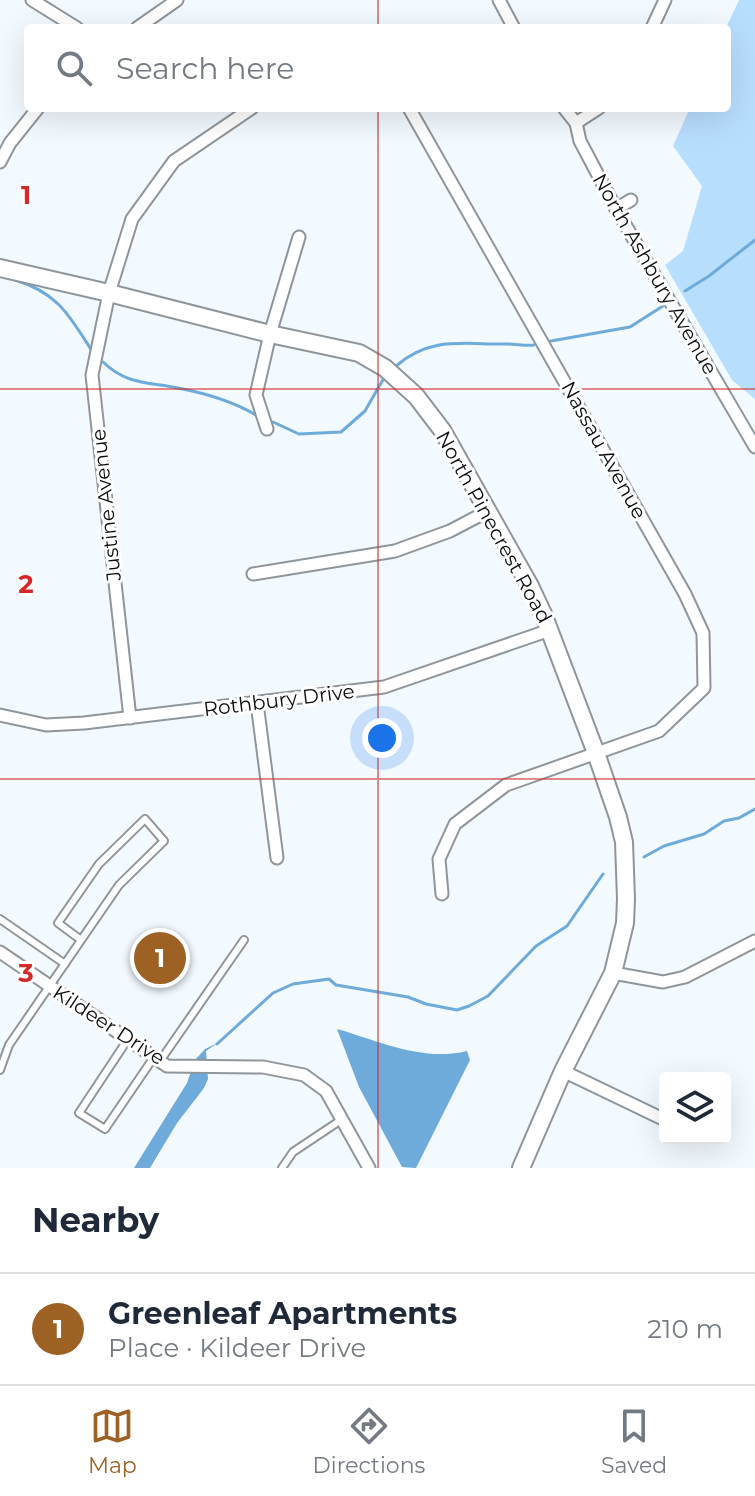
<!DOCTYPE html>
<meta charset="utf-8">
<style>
body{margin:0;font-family:Montserrat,sans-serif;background:#f6f6f7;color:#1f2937}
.controls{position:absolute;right:24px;bottom:24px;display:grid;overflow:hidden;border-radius:8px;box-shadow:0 8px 32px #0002}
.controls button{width:72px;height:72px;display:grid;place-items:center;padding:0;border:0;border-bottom:2px solid #e0e1e3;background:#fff;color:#1f2937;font:40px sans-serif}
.you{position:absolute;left:382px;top:738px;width:28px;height:28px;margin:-20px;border:6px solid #fff;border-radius:50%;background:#1a73e8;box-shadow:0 0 0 12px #1a73e833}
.badge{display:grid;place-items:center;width:52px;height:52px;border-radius:50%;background:#9d6223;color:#fff;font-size:26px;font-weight:700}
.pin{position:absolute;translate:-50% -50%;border:4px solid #fff;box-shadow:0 2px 8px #0006}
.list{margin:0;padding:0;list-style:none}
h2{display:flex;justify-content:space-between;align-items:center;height:104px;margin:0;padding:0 32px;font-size:34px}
h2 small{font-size:26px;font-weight:400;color:#747a83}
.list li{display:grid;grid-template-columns:52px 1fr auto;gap:24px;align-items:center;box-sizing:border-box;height:112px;padding:0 32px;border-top:2px solid #e0e1e3}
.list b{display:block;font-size:30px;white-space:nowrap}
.list p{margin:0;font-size:26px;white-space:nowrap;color:#747a83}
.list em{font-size:26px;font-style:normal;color:#747a83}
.icon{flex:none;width:44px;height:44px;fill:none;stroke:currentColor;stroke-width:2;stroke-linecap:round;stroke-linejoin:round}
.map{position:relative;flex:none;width:755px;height:1168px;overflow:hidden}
.search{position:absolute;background:#fff;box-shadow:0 8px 32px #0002;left:24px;right:24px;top:24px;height:88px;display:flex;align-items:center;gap:20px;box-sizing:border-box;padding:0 28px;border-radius:8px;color:#747a83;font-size:30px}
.sheet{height:216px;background:#fff}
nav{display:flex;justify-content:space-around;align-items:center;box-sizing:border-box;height:112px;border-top:2px solid #e0e1e3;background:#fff;font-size:22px;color:#747a83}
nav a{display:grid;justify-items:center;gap:4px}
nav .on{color:#9d6223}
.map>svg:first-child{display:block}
</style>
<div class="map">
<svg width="755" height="1168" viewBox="0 0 755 1168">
<rect width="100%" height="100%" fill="#f2f9ff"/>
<path fill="#b8defe" d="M739,0H755V399L732,380L665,265L683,251L702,186L673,146L690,108H727L726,28Z"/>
<g fill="#6eabda">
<path d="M337,1029C379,1041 423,1062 467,1051L470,1060L416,1168L402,1167L359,1087Z"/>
<path d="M218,1043L206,1051L208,1079L204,1088L177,1123L150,1168H134L187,1083L195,1060L205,1049Z"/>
</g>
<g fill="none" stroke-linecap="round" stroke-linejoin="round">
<g stroke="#6eabda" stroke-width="3">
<path d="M15,280C58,293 69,315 92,351"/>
<path d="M685,291L709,276L755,240"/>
<path d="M551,341L630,327L663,306"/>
<path d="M103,362C127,385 148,382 178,388C204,393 234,402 256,415"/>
<path d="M396,366C432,335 466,345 508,344C517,344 525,346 534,345"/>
<path d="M273,422L299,434L341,432L365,411L385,376"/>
<path d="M644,857L664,846L704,834L724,821L739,818L755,809"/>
<path d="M217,1044L273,993L293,984L329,979L336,985L408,997L426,1004L457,1010L469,1006L488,996L536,946L567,926L603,874"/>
</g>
<g stroke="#8f969b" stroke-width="10">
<g id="lane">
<path d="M0,919L65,964"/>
<path d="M128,1039L79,1113L105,1129L154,1057"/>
<path d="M160,1061L244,940"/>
<path d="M0,1070L9,1045L119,885L164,841L145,819L99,864L58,923L81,940"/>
<path d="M282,1168L293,1152L341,1120"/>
</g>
</g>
<g stroke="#8f969b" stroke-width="15">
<g id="street">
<path d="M32,0L77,28"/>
<path d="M499,0L514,28"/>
<path d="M137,28L177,0"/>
<path d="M652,28L665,0"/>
<path d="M409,108L685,594L703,633L704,688L659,731L506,785L455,824L439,859L442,894"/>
<path d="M564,108L576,123"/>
<path d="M599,108L576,123L580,141L616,209L755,447"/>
<path d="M0,162L10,143L38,108"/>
<path d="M616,209L631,200"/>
<path d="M267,429L256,395L270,334L299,237"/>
<path d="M253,574L395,551L450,531L488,511"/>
<path d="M257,703L277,858"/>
<path d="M0,715L46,725L84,723L384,687L550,630"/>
<path d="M130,718L92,375L109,293L132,219L174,161L252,108"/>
<path d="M0,952L167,1066L263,1067L304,1075L326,1091L369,1168"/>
<path d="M613,973L663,982L685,977L755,941"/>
<path d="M563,1071L665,1120"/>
</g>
</g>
<g stroke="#8f969b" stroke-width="20">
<path id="secondary" d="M0,268L109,293L270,334L359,353L385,368L416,396L442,430L530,586L544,616L596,753L618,817L624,842L626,899L625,923L613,973L563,1071L521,1168"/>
</g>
<use href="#lane" stroke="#fff" stroke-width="6"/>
<use href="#street" stroke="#fff" stroke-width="11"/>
<use href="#secondary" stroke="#fff" stroke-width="16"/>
</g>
<path fill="none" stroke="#d62828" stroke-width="2" stroke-opacity="0.55" d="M378,0V28M378,108V1168M0,389H755M0,779H755"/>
<g text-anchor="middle" stroke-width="6" stroke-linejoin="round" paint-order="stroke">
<g font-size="20" fill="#090c0d" stroke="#fff">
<text transform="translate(655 274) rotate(60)" y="7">North Ashbury Avenue</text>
<text transform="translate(604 450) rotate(61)" y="7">Nassau Avenue</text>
<text transform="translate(106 505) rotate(-96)" y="7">Justine Avenue</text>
<text transform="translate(494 527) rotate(61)" y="7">North Pinecrest Road</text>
<text transform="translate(279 700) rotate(-7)" y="7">Rothbury Drive</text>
<text transform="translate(109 1025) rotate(33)" y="7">Kildeer Drive</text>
</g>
</g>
<g font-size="26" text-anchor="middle" font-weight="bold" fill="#d62828" stroke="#fff" stroke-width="6" stroke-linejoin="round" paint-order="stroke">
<text x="26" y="204">1</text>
<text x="26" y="593">2</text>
<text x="26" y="982">3</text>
</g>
</svg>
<div class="controls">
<button><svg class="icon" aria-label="layers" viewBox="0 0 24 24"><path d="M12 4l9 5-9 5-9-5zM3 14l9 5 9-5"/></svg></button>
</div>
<div class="you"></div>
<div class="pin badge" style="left:160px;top:958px">1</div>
<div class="search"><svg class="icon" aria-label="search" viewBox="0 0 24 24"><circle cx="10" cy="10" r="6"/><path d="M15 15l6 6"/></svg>Search here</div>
</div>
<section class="sheet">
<h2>Nearby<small></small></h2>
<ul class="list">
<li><span class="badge">1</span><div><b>Greenleaf Apartments</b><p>Place · Kildeer Drive</p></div><em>210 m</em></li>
</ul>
</section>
<nav>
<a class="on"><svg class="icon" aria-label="map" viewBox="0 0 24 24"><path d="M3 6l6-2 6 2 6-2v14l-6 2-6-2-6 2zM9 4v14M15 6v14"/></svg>Map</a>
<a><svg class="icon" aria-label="directions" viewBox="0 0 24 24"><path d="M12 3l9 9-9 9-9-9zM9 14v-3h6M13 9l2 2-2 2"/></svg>Directions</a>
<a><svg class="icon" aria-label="saved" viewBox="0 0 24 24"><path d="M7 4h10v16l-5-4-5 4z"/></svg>Saved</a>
</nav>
